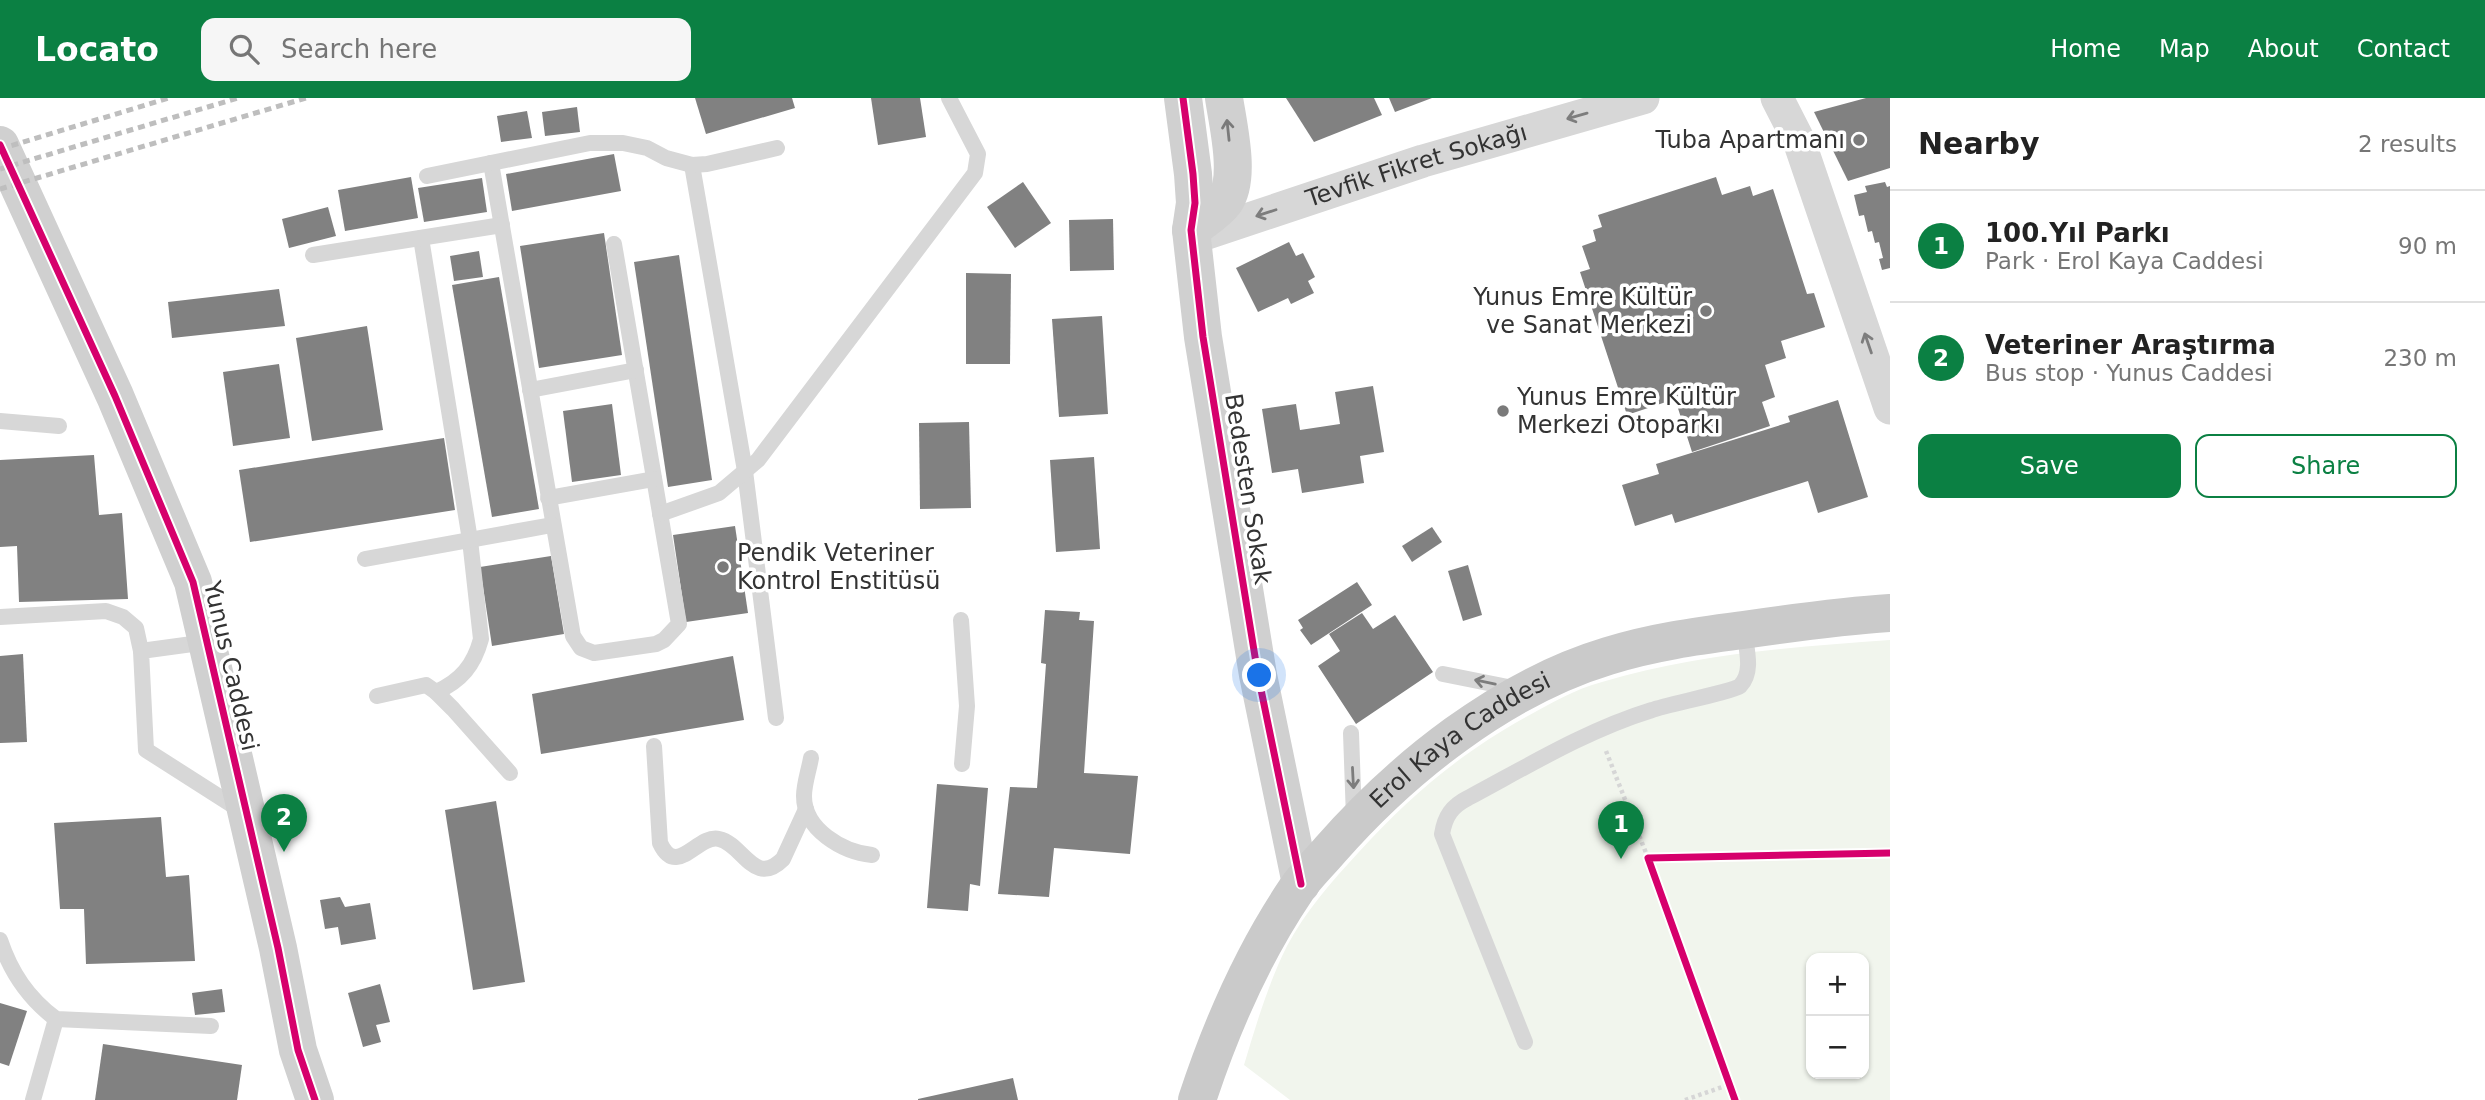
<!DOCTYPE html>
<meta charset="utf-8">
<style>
body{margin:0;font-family:"DejaVu Sans",sans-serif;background:#f6f6f6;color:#222}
.controls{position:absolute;right:21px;bottom:21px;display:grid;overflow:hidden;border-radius:14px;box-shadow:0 2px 5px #0004}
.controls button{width:63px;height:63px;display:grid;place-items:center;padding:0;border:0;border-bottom:2px solid #e0e0e0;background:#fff;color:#222;font:35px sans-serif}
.you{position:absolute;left:1260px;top:578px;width:24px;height:24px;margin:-18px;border:5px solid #fff;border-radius:50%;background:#1a73e8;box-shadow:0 0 0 10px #1a73e833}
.badge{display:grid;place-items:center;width:46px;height:46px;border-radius:50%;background:#0b8043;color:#fff;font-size:23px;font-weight:700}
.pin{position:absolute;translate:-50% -58px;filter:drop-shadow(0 2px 4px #0008)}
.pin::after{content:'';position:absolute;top:37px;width:24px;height:21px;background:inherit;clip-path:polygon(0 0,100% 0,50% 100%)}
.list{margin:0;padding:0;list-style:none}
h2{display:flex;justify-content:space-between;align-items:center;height:91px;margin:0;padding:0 28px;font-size:30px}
h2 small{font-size:23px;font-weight:400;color:#767676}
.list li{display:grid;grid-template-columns:46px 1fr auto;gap:21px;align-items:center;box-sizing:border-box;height:112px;padding:0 28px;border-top:2px solid #e0e0e0}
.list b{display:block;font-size:26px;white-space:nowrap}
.list p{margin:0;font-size:23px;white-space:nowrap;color:#767676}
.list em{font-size:23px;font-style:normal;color:#767676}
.actions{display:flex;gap:14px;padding:21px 28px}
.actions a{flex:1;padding:16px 0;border:2px solid #0b8043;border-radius:14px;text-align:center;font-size:24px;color:#0b8043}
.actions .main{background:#0b8043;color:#fff}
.icon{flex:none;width:38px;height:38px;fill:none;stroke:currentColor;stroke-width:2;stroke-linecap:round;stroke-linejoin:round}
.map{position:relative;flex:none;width:1890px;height:1002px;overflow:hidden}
header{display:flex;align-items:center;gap:42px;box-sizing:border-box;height:98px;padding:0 35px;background:#0b8043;color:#fff}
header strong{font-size:33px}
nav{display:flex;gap:38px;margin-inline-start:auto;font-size:24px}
.search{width:490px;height:63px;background:#f6f6f6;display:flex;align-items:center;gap:18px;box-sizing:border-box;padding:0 24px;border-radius:14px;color:#767676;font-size:26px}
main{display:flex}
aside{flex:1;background:#fff}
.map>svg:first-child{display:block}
</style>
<header>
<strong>Locato</strong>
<div class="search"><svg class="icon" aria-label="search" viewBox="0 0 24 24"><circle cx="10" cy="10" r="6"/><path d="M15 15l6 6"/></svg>Search here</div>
<nav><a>Home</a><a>Map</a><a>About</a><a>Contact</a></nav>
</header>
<main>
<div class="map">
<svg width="1890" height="1002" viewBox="0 0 1890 1002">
<rect width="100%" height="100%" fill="#fff"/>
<path fill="#f1f5ed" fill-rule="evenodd" d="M1890,542V1002H1290L1244,967C1256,927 1268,886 1287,848C1305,814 1332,783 1358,755C1410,698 1458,657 1526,619C1550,606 1575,591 1602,584C1697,556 1792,549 1890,542ZM1811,860H1864V976H1811Z"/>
<g fill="#818181">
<path d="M695,0H792L795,10L706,36Z"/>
<path d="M871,0H920L926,39L878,47Z"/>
<path d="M1286,0H1374L1382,17L1314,44Z"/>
<path d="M1389,0H1432L1395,14Z"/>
<path d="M1866,0H1890V70L1848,83L1814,14Z"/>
<path d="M577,9L580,34L545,38L542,14Z"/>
<path d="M527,13L532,40L501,44L497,18Z"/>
<path d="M614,56L621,93L512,113L506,76Z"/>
<path d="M411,79L418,120L345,133L338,92Z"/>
<path d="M1716,79L1722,97L1750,88L1753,98L1773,91L1807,196L1814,195L1825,229L1781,243L1786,260L1765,267L1775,299L1762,304L1770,328L1692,354L1675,301L1627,317L1580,174L1590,171L1582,148L1596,143L1593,132L1602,129L1598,117Z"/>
<path d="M482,80L487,114L424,124L418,90Z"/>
<path d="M1023,84L1051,125L1015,150L987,109Z"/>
<path d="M1885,84L1887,89L1890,88V170L1882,172L1879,161L1883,160L1879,144L1875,145L1872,133L1868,134L1864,117L1859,118L1854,97L1867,94L1865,88Z"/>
<path d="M328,109L336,138L289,150L282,121Z"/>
<path d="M1113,121L1114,172L1070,173L1069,122Z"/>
<path d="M604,135L622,257L539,270L520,148Z"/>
<path d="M1289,144L1296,158L1303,155L1315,179L1308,183L1314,195L1291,206L1288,200L1258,214L1236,170Z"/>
<path d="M479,153L483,179L454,183L450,158Z"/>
<path d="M679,157L712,382L668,389L634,164Z"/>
<path d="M966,175L1011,176L1010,266H966Z"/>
<path d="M499,179L539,411L492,419L452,187Z"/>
<path d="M279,191L285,228L172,240L168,204Z"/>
<path d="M1102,218L1108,316L1059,319L1052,221Z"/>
<path d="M367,228L383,332L312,343L296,240Z"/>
<path d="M279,266L290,340L233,348L223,274Z"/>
<path d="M1373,288L1384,354L1360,358L1364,385L1302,395L1298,371L1272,375L1262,311L1296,306L1300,332L1340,326L1335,294Z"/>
<path d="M1838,302L1868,399L1818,415L1808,383L1675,425L1672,416L1635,428L1622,387L1659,376L1656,366L1790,324L1788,318Z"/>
<path d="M612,306L621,377L572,384L563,313Z"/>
<path d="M969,324L971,410L920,411L919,325Z"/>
<path d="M444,340L455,412L250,444L239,372Z"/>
<path d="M94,357L99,417L122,415L128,501L19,504L17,448L0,449V362Z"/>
<path d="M1094,359L1100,451L1056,454L1050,362Z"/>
<path d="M735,428L748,515L686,524L673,437Z"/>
<path d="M1432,429L1442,444L1412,464L1402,448Z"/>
<path d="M551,458L564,536L492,548L480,469Z"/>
<path d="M1468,467L1482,517L1463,523L1448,473Z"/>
<path d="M1357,484L1372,507L1311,547L1300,532L1303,530L1298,522Z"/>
<path d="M1045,512L1080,514L1079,522L1094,523L1084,675L1138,678L1130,756L1054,750L1049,799L998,796L1010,689L1037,690L1046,566L1041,565Z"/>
<path d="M1362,515L1373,531L1395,517L1433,574L1356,626L1318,568L1340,553L1329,536Z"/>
<path d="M23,556L27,644L0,645V558Z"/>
<path d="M733,558L744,622L541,656L532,596Z"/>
<path d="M937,686L988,690L980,788L970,786L968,813L927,810Z"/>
<path d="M496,703L525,884L473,892L445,712Z"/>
<path d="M161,719L166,779L189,777L195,863L86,866L84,811H60L54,725Z"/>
<path d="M340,799L345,809L370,805L376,841L341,847L338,829L325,831L320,802Z"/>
<path d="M380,886L390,924L376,927L381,944L363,949L348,895Z"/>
<path d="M222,891L225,914L195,917L192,895Z"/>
<path d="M0,905L27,913L9,968L0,965Z"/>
<path d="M103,946L242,967L237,1002H95Z"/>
<path d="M1013,980L1018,1002H918V1001Z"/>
</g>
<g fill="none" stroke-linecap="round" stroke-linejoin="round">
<g stroke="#d6d6d6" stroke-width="4.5" stroke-dasharray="3.5 3.5" stroke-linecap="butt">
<path d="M1606,653L1648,760"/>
<path d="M1685,1002L1728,987"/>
<path d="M1735,1002L1648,760L1890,755"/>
</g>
<g stroke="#d7d7d7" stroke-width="16">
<path d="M491,65L573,538L581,550L594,555L656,546L664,542L679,526L614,146"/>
<path d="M692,67L745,373L776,620"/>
<path d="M427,78L590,45H623L647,50L666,60L692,67L707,66L777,50"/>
<path d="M421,140L470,442L481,541C474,567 461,583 436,594"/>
<path d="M313,157L502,127"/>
<path d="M530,292L636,272"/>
<path d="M0,323L59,328"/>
<path d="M548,400L654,381"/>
<path d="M660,416L719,395L758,362L975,75L978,56L949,0"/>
<path d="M365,461L552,427"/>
<path d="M0,519L106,513L123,519L136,530L141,553"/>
<path d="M961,522L967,608L962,666"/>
<path d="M207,544L141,553L146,652L240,712"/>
<path d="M1443,576L1518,591"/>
<path d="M377,598L426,587L436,594L453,611L510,675"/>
<path d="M1351,635L1354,720"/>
<path d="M654,648L660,745C677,781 697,736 719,741C743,746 754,790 783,761L806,711"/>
<path d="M811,660C809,672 804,686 804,698C804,732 843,754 872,757"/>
<path d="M0,842C11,875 28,900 56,921L211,928"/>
<path d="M1525,944L1442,736C1445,718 1452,708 1468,700C1528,668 1587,632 1652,612C1666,607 1734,593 1740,588C1754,574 1746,550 1744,532"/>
<path d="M33,1002L56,921"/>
</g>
<g stroke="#d7d7d7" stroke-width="33">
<path d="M1777,0L1799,43L1890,310"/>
<path id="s1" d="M1192,140L1423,63L1643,0"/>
</g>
<g stroke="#d0d0d0" stroke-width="38">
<path d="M1183,0L1193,76L1195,105L1191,132L1203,239L1258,577L1301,786"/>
<path d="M0,47L115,298L193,484L278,850L298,952L315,1002"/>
<path d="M1191,132C1202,123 1217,114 1225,103C1241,80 1228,27 1224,0"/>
</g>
<path stroke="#cacaca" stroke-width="38" id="s2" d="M1197,1002C1221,929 1252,857 1296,792C1305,778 1319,765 1330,752C1402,670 1502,590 1608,558C1652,544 1698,538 1743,532C1792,525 1841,518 1890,515"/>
<g stroke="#bebebe" stroke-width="5" stroke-dasharray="7 5" stroke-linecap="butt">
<path d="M0,51L169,0"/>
<path d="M0,71L238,0"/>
<path d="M0,91L306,0"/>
</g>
<g stroke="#fff" stroke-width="11">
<g id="cycleway">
<path d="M1183,0L1193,76L1195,105L1191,132L1203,239L1258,577L1301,786"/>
<path d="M0,47L115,298L193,484L278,850L298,952L315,1002"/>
<path d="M1735,1002L1648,760L1890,755"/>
</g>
</g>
<use href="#cycleway" stroke="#d6006c" stroke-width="7"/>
</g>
<defs><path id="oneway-shaft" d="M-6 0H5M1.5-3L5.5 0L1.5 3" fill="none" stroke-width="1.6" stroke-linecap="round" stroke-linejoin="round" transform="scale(1.75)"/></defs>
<g stroke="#7d7d7d">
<use href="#oneway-shaft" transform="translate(1577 18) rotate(164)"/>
<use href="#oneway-shaft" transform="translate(1266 115) rotate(162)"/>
<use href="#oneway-shaft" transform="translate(1868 245) rotate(-109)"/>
<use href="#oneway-shaft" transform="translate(1485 584) rotate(-168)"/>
<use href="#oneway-shaft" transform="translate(1353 680) rotate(87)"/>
</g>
<use stroke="#7a7a7a" href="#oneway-shaft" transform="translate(1228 32) rotate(-96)"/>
<g fill="#7a7a7a" stroke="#fff" stroke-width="2.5">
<circle cx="1859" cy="42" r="7"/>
<circle cx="1706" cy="213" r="7"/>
<circle cx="1503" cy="313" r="7"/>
<circle cx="723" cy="469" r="7"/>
</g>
<g text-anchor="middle" stroke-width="7" stroke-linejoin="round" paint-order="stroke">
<g font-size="24" fill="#333" stroke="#fff" text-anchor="end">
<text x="1845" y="50">Tuba Apartmanı</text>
<text x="1692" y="207">Yunus Emre Kültür<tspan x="1692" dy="28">ve Sanat Merkezi</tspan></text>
<text x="1517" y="307" text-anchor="start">Yunus Emre Kültür<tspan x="1517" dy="28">Merkezi Otoparkı</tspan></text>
<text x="737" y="463" text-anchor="start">Pendik Veteriner<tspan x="737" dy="28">Kontrol Enstitüsü</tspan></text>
</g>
<g font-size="24" fill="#333" stroke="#fff">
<text dy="8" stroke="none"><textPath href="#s1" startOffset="236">Tevfik Fikret Sokağı</textPath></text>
<text transform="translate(1248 391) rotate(81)" y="8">Bedesten Sokak</text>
<text transform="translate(231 568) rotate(77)" y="8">Yunus Caddesi</text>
<text dy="8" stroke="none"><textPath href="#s2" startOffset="457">Erol Kaya Caddesi</textPath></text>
</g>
</g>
</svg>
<div class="controls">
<button>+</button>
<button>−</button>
</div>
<div class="you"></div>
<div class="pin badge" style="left:1621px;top:761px">1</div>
<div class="pin badge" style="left:284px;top:754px">2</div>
</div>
<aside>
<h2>Nearby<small>2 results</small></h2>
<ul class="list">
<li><span class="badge">1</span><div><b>100.Yıl Parkı</b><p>Park · Erol Kaya Caddesi</p></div><em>90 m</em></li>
<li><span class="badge">2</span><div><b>Veteriner Araştırma</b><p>Bus stop · Yunus Caddesi</p></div><em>230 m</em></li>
</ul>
<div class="actions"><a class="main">Save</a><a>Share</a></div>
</aside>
</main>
